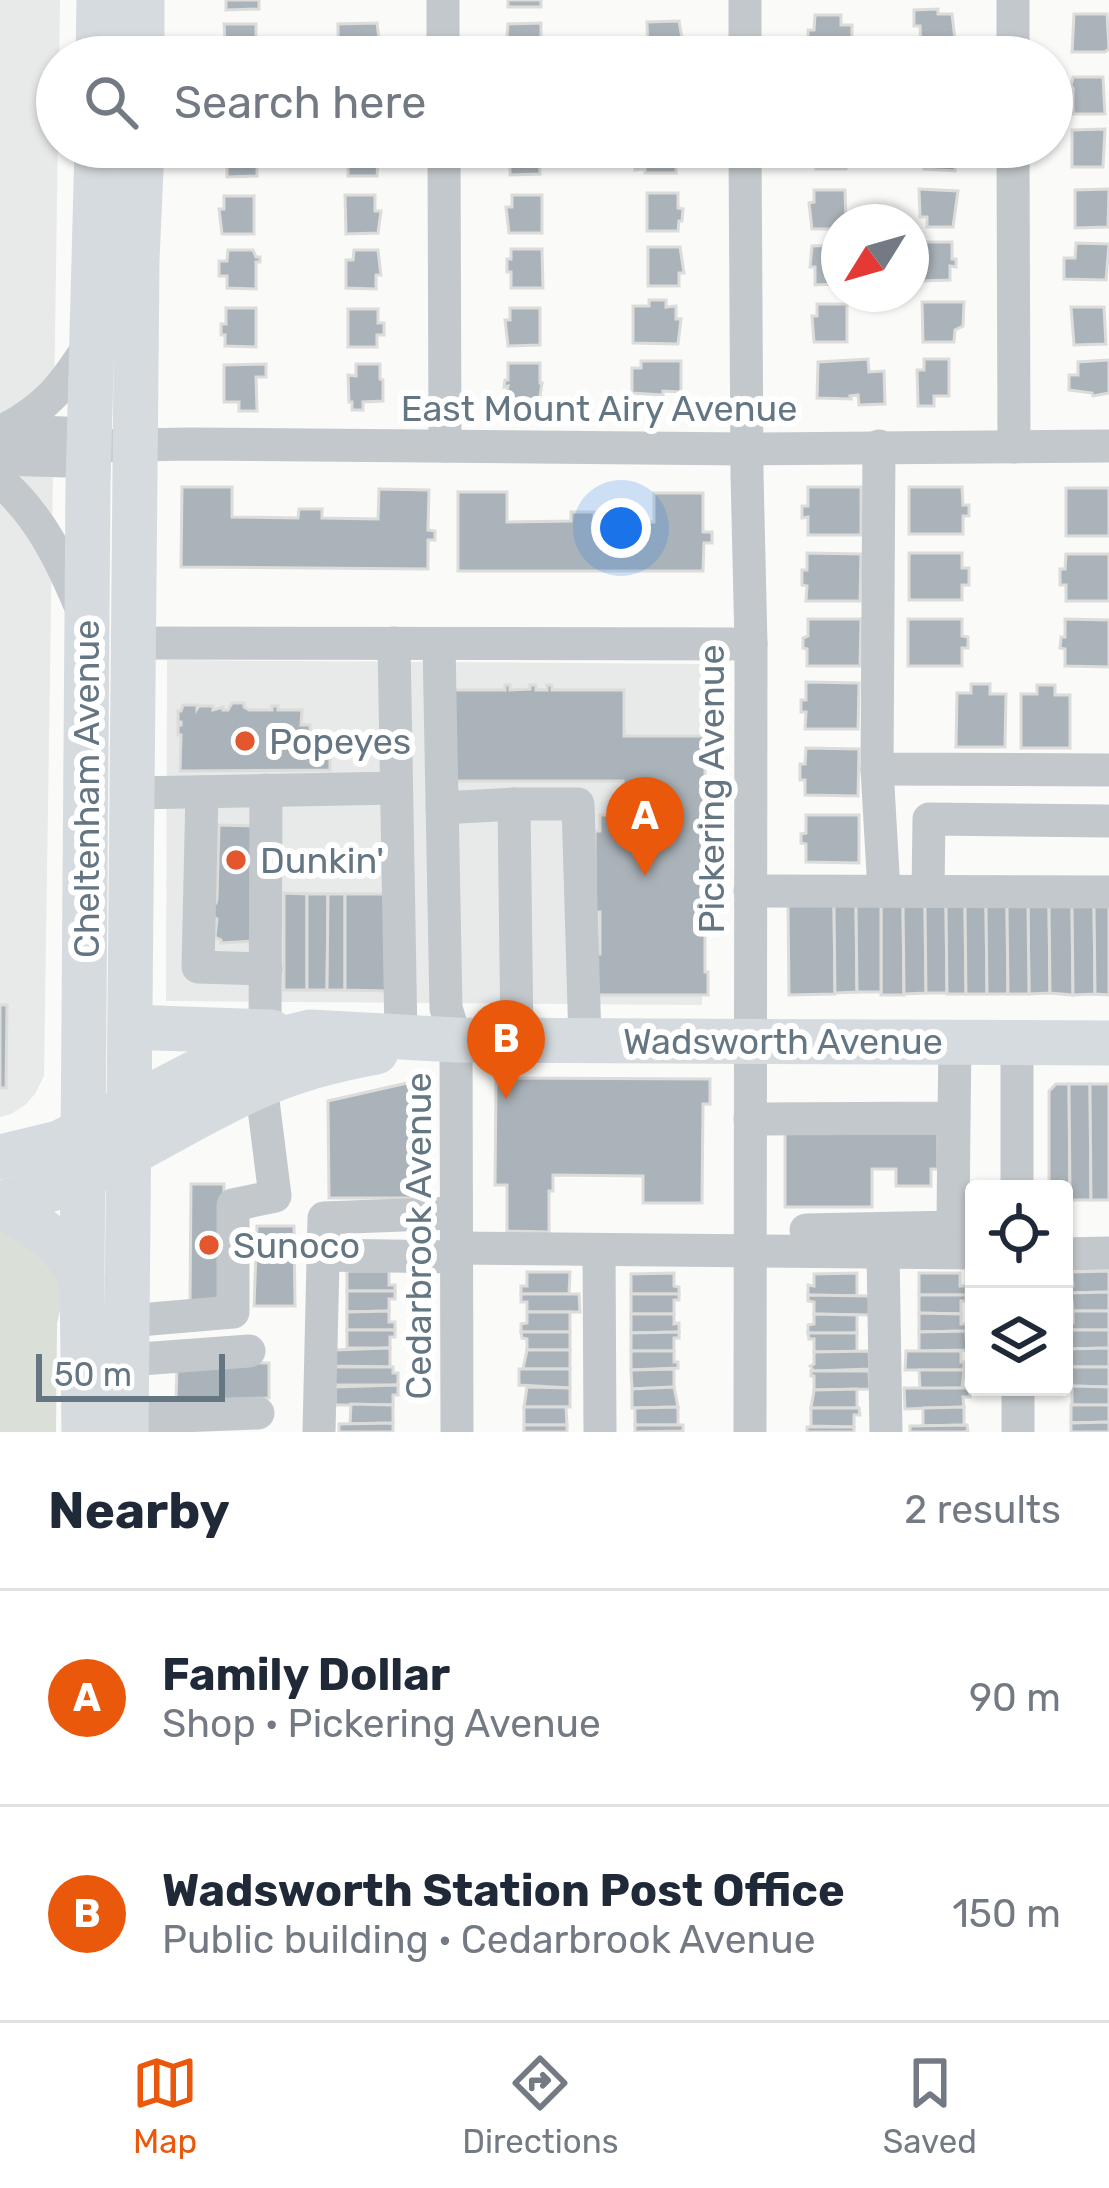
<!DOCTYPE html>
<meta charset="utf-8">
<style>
body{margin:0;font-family:Rubik,sans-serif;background:#f2f2f3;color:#1f2937}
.controls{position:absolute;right:36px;bottom:36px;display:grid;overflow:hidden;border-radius:12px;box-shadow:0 3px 9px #0004}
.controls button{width:108px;height:108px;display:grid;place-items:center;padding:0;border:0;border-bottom:3px solid #e0e1e3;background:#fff;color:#1f2937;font:60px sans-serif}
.compass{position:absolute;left:821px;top:204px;width:108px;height:108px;border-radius:50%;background:#fff;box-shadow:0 3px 9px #0004;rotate:233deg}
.scale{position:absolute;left:36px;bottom:30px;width:189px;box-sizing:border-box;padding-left:12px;border:6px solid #657683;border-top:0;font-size:33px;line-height:42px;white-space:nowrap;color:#657683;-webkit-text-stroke:9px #fff;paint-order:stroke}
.you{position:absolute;left:621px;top:528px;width:42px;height:42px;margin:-30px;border:9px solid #fff;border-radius:50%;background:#1a73e8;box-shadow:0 0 0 18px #1a73e833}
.badge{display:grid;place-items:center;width:78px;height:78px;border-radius:50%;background:#ea580c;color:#fff;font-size:39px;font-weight:700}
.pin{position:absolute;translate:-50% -99px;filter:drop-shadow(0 3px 6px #0008)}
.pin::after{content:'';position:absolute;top:63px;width:42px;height:36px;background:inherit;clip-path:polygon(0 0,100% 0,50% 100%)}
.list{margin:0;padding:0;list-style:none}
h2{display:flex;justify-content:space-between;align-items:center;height:156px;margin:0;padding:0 48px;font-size:51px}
h2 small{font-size:39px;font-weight:400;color:#747a83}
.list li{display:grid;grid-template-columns:78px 1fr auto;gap:36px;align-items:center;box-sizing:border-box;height:216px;padding:0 48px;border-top:3px solid #e0e1e3}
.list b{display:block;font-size:45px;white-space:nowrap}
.list p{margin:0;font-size:39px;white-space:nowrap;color:#747a83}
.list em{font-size:39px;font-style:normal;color:#747a83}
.icon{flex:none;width:66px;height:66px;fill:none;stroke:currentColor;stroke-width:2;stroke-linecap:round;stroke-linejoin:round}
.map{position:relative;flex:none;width:1109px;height:1432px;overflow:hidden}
.search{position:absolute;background:#fff;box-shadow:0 3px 9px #0004;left:36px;right:36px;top:36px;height:132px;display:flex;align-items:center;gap:30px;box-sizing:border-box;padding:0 42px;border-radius:66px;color:#747a83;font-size:45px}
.sheet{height:588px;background:#fff}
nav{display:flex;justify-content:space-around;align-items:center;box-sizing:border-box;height:168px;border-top:3px solid #e0e1e3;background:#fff;font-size:33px;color:#747a83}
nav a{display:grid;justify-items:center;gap:6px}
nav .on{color:#ea580c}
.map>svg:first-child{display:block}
</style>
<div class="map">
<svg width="1109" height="1432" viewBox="0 0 1109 1432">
<rect width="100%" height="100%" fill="#fafaf8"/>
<g fill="#e8e9e9">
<path d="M0,0H60L44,1076L35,1094L25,1105L11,1114L0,1117Z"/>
<path d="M167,660L703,664L702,1005L166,1001Z"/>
</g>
<path fill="#dadfd7" d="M0,1226L58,1259L62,1301L57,1324L56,1432H0Z"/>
<g fill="#aab3b9" stroke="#dcdcda" stroke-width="3">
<path d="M226,0H259V9L226,10Z"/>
<rect x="508" y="0" width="33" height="7"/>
<path d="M938,9V14H952L955,39L951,40V53H921L920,26H914V10Z"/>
<path d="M1074,14H1107L1109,49L1105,52H1072Z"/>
<path d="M815,15H841V25H852V44H844V53L814,54V38H808V30H814Z"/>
<path d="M679,21L683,44H678V57H648L647,22Z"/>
<path d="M377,23L380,46H375V57H345V39H338V24Z"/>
<path d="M541,23V57H511V48H506L508,24Z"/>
<path d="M224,24H256V43H259V57H226Z"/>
<path d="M1073,77H1103L1105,114H1073V88L1071,86Z"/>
<path d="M1105,129L1103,167H1072V130Z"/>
<path d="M222,147H259L257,149V176L227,177V159H223Z"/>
<path d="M348,147H379L380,154L383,153V163H378L377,176H348Z"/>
<path d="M504,147H539L540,174L510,175V159L504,158Z"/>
<path d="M635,147H681L680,160H676V173H645V169L635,170Z"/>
<path d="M811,147H846V169H816L817,153H811Z"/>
<path d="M923,147H958L959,163L955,164V171L924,169Z"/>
<path d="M919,189L958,191L953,227H927V217H920Z"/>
<path d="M1109,189L1108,227L1075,228V190Z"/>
<path d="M814,190H845L846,222H839V234H835V229H812L809,203L814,202Z"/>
<path d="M647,193H678V208L683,209L682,221H679L678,231H647Z"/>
<path d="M345,195H375V211H381L378,233L346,234Z"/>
<path d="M512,195H542V233H509L506,207H512Z"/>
<path d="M224,196H254V234H222L219,209H224Z"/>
<path d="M911,242H952V259H956V267L950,266V280L920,281V256H911Z"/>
<path d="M1076,243L1109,244L1106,280L1064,279V258H1075Z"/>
<path d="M839,245V284L815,285V267H810L812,246Z"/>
<path d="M648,247H680L684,273H679V286H648Z"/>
<path d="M511,249H542L543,288H511V272H507V259H511Z"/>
<path d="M228,250H253L256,257H260V262H256V289L227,288V276H219V261H227Z"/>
<path d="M354,250H378L381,275H376V289L346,288V260H353Z"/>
<path d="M649,300H666V307L676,306V319H681L678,344L633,343V306H649Z"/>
<path d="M922,302H964L963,326L955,330L954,342H923Z"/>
<path d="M817,304H847V342H814L812,316H817Z"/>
<path d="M1071,307H1104L1106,344L1074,345Z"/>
<path d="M226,308H256V347L225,346V335H221V324H226Z"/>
<path d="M510,308H540V345L508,346L505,320H510Z"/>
<path d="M348,309H378V323H384V335H377V347H348Z"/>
<path d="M868,359L869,372L884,371L885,404L859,405L858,395L850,396L851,399L817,398L818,362Z"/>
<path d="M924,359H949V396H934V406H918L917,370H924Z"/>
<path d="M1109,360V393L1093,396L1092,393L1069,390V375H1078V362Z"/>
<path d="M641,361H681V392L663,391V395L632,393V368H641Z"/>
<path d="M508,363H540V383H542L538,410H520V402H508L506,396L508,386L504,387L505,380H508Z"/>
<path d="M266,364V377H256L257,411H239V402H224V365Z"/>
<path d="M356,364H380V379L383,380V401L363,402V410H352V402H349L348,375L356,376Z"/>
<path d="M182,487H232V517L298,518L299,509H322V518L378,519L379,489L429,490L428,530L435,531V540H428V569L181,567Z"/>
<path d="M808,487H861V535H808V517L802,518V506H808Z"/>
<path d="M909,487H962L963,505H969V516H963V534H909Z"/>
<rect x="1066" y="488" width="43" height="48"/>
<path d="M458,492H507V522L571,521V512H594V522H654V493H703V532H712V543H704L703,571H458Z"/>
<path d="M807,553L861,554L860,601H806L807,586L802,585V570H807Z"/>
<path d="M909,553H962V568H969V585H962V600H909Z"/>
<path d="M1066,554H1109V601H1066V585H1060V569H1065Z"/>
<path d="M808,619H861L860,666H807V649L803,648V638L808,636Z"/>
<path d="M908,619H962V636L968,637V648H962V666H908Z"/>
<path d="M1065,619L1109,620V667L1065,666V649L1060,648L1061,637H1065Z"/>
<path d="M806,682L859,683L858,729H805L806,712H801V700H806Z"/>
<path d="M971,684H990V694H1006L1005,747H956L957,693H971Z"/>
<path d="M505,685H510V690L530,689V685H536V690H547V685H552V690H624V736H705V972H708V995H597L596,954H600V912H595V831H600V815H617V806H624L623,781H444V690H505Z"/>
<path d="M1037,685H1055V695H1070V748H1021V694H1037Z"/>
<path d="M232,703H244V707L249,710H272V706H278V710H302L301,725H310V748H317V757H330V770L180,771L181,735H178V725H181V722H178V711H181L183,705H197V709L199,706H213V710L223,707V710H228Z"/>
<path d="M806,748L859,749L858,796L805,795V780H800V764H805Z"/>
<path d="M806,815H859V863L806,862V844L801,843V834L806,833Z"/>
<path d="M219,825L255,826L254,941L221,943V940L215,937L217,919L212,916V902L216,903L217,899Z"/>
<path d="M284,893L307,894V990H284Z"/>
<path d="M307,894H328L327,990H307Z"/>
<path d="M328,894H345V990H327Z"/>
<path d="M345,894H386V991L345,990Z"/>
<path d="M903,904L904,995H881V905Z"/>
<path d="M903,904L925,906L926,993L904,994Z"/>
<path d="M788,905H834L835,994L789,995Z"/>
<path d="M834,905H856L857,992L835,993Z"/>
<path d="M856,905H881V992H857Z"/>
<path d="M1049,905L1050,993L1029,994L1028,906Z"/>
<path d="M1049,905H1072L1073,995L1050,993Z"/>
<path d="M1072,905H1094L1095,994L1073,995Z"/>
<path d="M1094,905H1109V995L1095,994Z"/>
<path d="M925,906H946L947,993H926Z"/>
<path d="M946,906H965L966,994H947Z"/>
<path d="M965,906H986L987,994H966Z"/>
<path d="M986,906H1007L1008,994H987Z"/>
<path d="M1007,906H1028L1029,994H1008Z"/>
<path d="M0,1005H7L6,1088H0Z"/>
<path d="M496,1078L710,1079V1104H703L702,1203H643V1176L553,1175V1191H549V1232L507,1231V1185H495Z"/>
<path d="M416,1081L420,1085L418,1095V1198H329L328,1101Z"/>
<path d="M1056,1084H1069L1070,1200H1064V1189H1049V1091Z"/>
<path d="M1069,1084H1090L1091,1200H1070Z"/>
<path d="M1090,1084H1109V1200H1091Z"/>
<path d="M785,1133H938V1169H931V1186H896V1169H872V1207H785Z"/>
<path d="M191,1184H224L223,1304L190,1303Z"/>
<path d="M257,1226H294L295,1306H254Z"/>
<path d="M347,1271H389V1285H395V1291H347Z"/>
<path d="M1109,1271V1292L1068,1293L1067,1287L1073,1286L1072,1272Z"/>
<path d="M527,1272H570L569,1294H521V1286H527Z"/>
<path d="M674,1273V1286L679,1287V1294H631V1274Z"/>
<path d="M857,1273V1296L808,1295V1285L814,1286V1274Z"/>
<path d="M919,1273H960V1286H966V1295H919Z"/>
<path d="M347,1291H395V1299H389V1311L347,1312Z"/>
<path d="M1109,1292V1311H1073L1072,1300H1068V1293Z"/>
<path d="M521,1294H579L580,1312H527V1302H521Z"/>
<path d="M631,1294H679V1300H674V1314H631Z"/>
<path d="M808,1295L870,1296V1315L814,1314V1302L808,1301Z"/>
<path d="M919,1295H966V1301H961V1314L919,1313Z"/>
<path d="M389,1311V1322H395V1330H347V1312Z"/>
<path d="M1073,1311H1109V1330H1068V1323H1073Z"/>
<path d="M527,1312H570V1332H521V1324L527,1323Z"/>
<path d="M919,1313L961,1314V1324H966V1331L919,1332Z"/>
<path d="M631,1314H674V1324L679,1323V1332L631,1333Z"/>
<path d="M814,1314L857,1315V1333H808V1325L814,1324Z"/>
<path d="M347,1330H395V1337H390V1348H347Z"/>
<path d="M1068,1330H1109V1348L1066,1349Z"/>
<path d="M966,1331V1338H970L969,1350L919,1351V1332Z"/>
<path d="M521,1332H570V1350H527V1339L522,1338Z"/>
<path d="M679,1332V1338H674V1351H631V1333Z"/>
<path d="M808,1333H857V1352H814V1339H809Z"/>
<path d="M390,1348V1367L334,1366V1350Z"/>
<path d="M1109,1348V1367H1070V1361H1065V1349Z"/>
<path d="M527,1350H570V1369H523Z"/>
<path d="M631,1351H674V1362H678V1368L631,1370Z"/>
<path d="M869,1351L870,1369L814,1371L810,1366L814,1364V1352Z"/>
<path d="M906,1351H961V1362H964V1368L961,1370H905Z"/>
<path d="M206,1362L269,1363V1398L176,1402L177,1364Z"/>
<path d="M334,1367H393V1373H398V1385H333Z"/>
<path d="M1071,1367H1109V1387L1072,1386Z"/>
<path d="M519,1369H570V1388L519,1385Z"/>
<path d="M674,1369V1387L632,1389L631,1370Z"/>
<path d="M919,1370H964L962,1388L920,1389Z"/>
<path d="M811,1371H869L870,1389L814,1390V1376H811Z"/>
<path d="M398,1385V1395H393V1405H335V1387Z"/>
<path d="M1072,1386L1109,1387V1405H1072Z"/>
<path d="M527,1387L570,1388V1407H524Z"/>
<path d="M674,1387L678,1407L632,1408V1389Z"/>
<path d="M904,1388H970V1397H963L964,1407L905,1409Z"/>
<path d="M857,1389V1408H811L814,1390Z"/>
<path d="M351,1404L393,1405V1423L350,1424Z"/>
<path d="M1071,1405H1109V1422L1071,1423Z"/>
<path d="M524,1407H566L567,1425H524Z"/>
<path d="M678,1407V1425H635V1408Z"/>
<path d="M964,1407V1425L923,1426V1408Z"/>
<path d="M811,1408H859L860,1415H854V1427L811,1426Z"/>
<path d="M1109,1422V1432H1071V1423Z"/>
<path d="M393,1423V1432H339V1424Z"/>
<rect x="524" y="1425" width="43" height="7"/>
<path d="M635,1425H683V1431L635,1432Z"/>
<path d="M967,1425L968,1431L964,1432H910V1426Z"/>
<rect x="807" y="1427" width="47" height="5"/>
</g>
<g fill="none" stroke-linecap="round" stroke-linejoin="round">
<g stroke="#c3c8cc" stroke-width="33">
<path d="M443,0V57"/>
<path d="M745,0V57"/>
<path d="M1013,0V57"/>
<path d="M444,147L445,446"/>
<path d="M745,147L747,474L751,644L750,1432"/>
<path d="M1013,147L1014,447"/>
<path d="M4,430C47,408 65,384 90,344"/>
<path d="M0,431L65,433L89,446L190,444L747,449L1109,446"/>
<path d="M879,446L877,769L1109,770"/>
<path d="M0,459L66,461L89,446"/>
<path d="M0,481C40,515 62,562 82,610"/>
<path d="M133,643L751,644"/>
<path d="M394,643L401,1037"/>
<path d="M439,644L446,1008L456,1040L457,1432"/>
<path d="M877,769L884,891"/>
<path d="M202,792L198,967L266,969"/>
<path d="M132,793L396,788"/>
<path d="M514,804H578L585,1040"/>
<path d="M442,808L514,804L517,1040"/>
<path d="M750,891L1109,892"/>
<path d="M928,891L929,819L1109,821"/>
<path d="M265,1031L266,790"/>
<path d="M750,1119L954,1118L955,1042"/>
<path d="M1017,1189V1043"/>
<path d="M806,1230L953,1227L954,1118"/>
<path d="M456,1248L974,1253"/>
<path d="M599,1250L600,1432"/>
<path d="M883,1253L886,1432"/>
<path d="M1064,1254L1109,1253"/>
<path d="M323,1255L456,1257"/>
<path d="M127,1321L233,1312V1205L275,1196L261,1085"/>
<path d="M127,1360L249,1351"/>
<path d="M1018,1387V1432"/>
<path d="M126,1418L258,1413"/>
<path d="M319,1432L324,1218L456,1213"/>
</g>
<g stroke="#d6dbdf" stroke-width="45">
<path d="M98,57L99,0"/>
<path d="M142,57V0"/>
<path d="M130,1027L271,1032"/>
<path d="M0,1157L59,1143L226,1057L258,1045L310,1032L456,1040L1109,1043"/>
<path d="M0,1203C97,1185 172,1123 261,1085C298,1069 336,1059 376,1052"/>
<path d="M0,1205C39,1226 60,1239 82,1278"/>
<path d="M84,1432L82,1278L88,485L97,147"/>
<path d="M126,1432L137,260L142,147"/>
</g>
</g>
<g fill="#e4572e" stroke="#fff" stroke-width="4.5">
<circle cx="245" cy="741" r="12"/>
<circle cx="236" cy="860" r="12"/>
<circle cx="209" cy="1245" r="12"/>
</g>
<g text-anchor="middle" stroke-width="12" stroke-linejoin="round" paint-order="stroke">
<g font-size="36" fill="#657683" stroke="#fff">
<text x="599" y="421">East Mount Airy Avenue</text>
<text transform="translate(86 789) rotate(-90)" y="13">Cheltenham Avenue</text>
<text transform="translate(711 789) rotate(-90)" y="13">Pickering Avenue</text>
<text x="783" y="1054">Wadsworth Avenue</text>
<text transform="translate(418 1236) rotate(-90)" y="13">Cedarbrook Avenue</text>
</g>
<g font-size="36" fill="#657683" stroke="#fff" text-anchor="start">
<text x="269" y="754">Popeyes</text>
<text x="260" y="873">Dunkin'</text>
<text x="233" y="1258">Sunoco</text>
</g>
</g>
</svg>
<div class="controls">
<button><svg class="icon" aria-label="locate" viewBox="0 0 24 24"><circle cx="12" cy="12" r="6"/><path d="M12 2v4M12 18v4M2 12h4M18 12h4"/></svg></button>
<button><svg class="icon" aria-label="layers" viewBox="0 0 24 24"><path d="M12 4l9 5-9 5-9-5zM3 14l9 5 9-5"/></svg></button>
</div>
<svg class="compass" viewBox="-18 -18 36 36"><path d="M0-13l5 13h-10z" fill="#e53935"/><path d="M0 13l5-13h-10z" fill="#747a83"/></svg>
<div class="scale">50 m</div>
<div class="you"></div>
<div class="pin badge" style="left:645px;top:876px">A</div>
<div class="pin badge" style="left:506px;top:1099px">B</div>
<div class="search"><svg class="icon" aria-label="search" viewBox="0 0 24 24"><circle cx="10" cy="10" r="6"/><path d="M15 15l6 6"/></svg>Search here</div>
</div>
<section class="sheet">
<h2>Nearby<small>2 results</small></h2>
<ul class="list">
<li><span class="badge">A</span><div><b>Family Dollar</b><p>Shop · Pickering Avenue</p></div><em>90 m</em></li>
<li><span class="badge">B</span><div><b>Wadsworth Station Post Office</b><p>Public building · Cedarbrook Avenue</p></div><em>150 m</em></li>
</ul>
</section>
<nav>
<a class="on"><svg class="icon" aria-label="map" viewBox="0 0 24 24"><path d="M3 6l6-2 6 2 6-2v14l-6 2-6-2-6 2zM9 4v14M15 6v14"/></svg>Map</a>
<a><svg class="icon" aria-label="directions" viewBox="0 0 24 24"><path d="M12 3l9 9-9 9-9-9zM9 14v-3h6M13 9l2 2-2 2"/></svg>Directions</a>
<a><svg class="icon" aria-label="saved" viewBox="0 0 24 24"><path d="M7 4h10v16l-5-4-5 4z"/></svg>Saved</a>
</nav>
